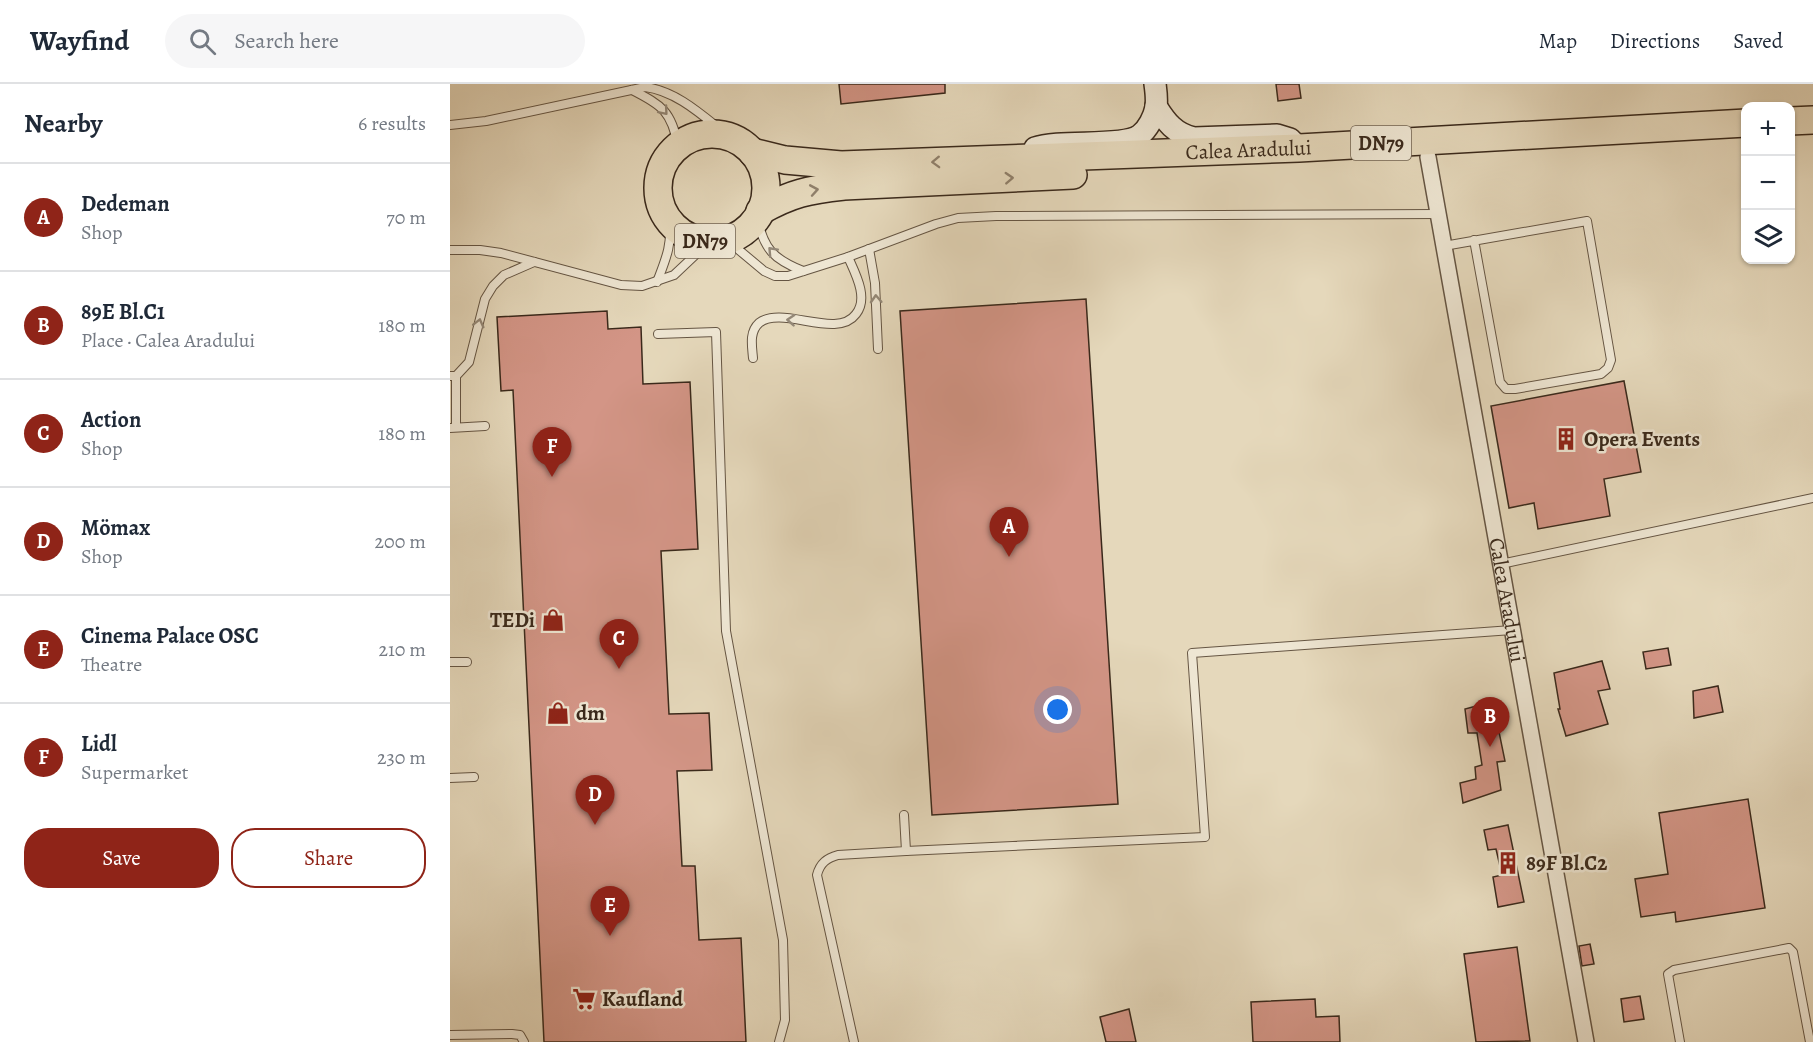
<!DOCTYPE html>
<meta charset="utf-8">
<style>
body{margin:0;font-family:Alegreya,serif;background:#f6f6f7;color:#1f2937}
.controls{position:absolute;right:18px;top:18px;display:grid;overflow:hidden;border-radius:12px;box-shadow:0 2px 4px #0004}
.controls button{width:54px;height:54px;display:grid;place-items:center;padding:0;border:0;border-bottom:2px solid #e0e1e3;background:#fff;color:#1f2937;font:30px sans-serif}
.you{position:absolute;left:608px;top:626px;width:21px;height:21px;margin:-15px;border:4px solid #fff;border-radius:50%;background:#1a73e8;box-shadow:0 0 0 9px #1a73e833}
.badge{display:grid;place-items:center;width:39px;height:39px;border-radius:50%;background:#8f2418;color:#fff;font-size:20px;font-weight:700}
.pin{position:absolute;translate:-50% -50px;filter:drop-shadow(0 2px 3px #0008)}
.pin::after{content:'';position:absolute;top:32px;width:21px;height:18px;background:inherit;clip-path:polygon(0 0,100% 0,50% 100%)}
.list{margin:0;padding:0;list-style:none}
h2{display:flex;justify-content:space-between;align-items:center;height:78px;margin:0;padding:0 24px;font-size:26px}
h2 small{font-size:20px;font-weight:400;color:#747a83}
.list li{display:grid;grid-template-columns:39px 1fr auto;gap:18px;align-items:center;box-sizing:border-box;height:108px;padding:0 24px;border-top:2px solid #e0e1e3}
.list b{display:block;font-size:22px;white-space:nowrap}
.list p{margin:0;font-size:20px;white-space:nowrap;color:#747a83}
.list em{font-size:20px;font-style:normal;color:#747a83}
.actions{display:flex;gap:12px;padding:18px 24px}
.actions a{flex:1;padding:14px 0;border:2px solid #8f2418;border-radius:24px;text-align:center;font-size:21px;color:#8f2418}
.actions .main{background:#8f2418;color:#fff}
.icon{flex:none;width:33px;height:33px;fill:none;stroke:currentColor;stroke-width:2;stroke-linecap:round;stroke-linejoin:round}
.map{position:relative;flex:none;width:1363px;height:958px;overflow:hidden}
header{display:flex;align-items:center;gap:36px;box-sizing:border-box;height:84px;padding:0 30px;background:#fff;border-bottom:2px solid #e0e1e3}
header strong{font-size:28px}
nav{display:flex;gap:33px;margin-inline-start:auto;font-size:21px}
.search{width:420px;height:54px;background:#f6f6f7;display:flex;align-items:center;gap:15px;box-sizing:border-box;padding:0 21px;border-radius:33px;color:#747a83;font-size:22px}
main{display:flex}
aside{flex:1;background:#fff}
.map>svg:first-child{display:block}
</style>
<header>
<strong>Wayfind</strong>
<div class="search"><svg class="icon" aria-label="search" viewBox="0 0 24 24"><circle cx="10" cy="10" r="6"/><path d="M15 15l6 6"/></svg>Search here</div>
<nav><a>Map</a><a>Directions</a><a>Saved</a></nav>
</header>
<main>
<aside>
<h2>Nearby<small>6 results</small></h2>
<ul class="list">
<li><span class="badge">A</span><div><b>Dedeman</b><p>Shop</p></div><em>70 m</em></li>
<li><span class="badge">B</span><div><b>89E Bl.C1</b><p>Place · Calea Aradului</p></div><em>180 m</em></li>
<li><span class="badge">C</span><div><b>Action</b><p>Shop</p></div><em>180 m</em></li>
<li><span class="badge">D</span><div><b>Mömax</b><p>Shop</p></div><em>200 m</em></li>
<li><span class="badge">E</span><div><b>Cinema Palace OSC</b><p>Theatre</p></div><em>210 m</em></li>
<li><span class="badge">F</span><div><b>Lidl</b><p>Supermarket</p></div><em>230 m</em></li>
</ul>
<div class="actions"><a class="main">Save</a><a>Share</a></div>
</aside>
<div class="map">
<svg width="1363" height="958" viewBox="0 0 1363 958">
<rect width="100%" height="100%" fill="#e5d8bb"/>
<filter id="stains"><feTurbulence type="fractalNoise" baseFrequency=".00333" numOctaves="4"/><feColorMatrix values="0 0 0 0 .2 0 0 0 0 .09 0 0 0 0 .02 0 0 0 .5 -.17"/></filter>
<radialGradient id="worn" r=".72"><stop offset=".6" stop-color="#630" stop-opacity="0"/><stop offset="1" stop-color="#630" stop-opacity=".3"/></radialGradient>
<g fill="#d39586" stroke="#3a291b" stroke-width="1.5">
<path d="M389,0H495V9L391,20Z"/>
<path d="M826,0H849L851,14L828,17Z"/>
<path d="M636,215L668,720L482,731L450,227Z"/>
<path d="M157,227L158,245L191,243L193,300L240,298L248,465L211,467L219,630L259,629L262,686L227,687L232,782H245L249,856L291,854L296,958H94L63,306L51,307L47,233Z"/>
<path d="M1174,297L1191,388L1154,395L1160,432L1088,445L1084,419L1059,424L1041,322Z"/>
<path d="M1218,564L1221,581L1196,585L1193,568Z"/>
<path d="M1152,577L1160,605L1148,607L1158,640L1116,652L1108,625H1110L1104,589Z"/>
<path d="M1268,602L1273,628L1244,634L1243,607Z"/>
<path d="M1034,620L1038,639L1048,643L1055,677L1047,678L1051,706L1013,719L1010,699L1026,695L1025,683L1032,681L1027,649H1018L1015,625Z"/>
<path d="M1298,715L1315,824L1226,838L1225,828L1191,833L1185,795L1218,790L1209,729Z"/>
<path d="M1058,741L1074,818L1048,823L1043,793L1052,791L1046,765L1038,766L1034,746Z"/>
<path d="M1140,860L1144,880L1132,882L1129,862Z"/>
<path d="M1067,863L1080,957L1026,958L1014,870Z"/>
<path d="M1190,912L1194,935L1174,938L1171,915Z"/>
<path d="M865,915L866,933L889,932L890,958H803L801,918Z"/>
<path d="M679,925L686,958H656L650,933Z"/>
</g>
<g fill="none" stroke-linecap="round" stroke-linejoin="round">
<g stroke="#655543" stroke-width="10">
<g id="lane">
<path d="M182,6C212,21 222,28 228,62"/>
<path d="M0,41L36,37L195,3C228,7 255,34 281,54"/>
<path d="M307,134C314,165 323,175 353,187"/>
<path d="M277,156L314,187L325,192H338L398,173L486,140L508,134L546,132L988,130"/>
<path d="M994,162L1137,137L1161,276L1158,284L1151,290L1065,305H1056L1050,298L1024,156"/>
<path d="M419,165L425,199L428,265"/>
<path d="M0,166H30L51,169L171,201L192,202L224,191L259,158"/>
<path d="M207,198C215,177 223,160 219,136"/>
<path d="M208,250L266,248L276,547L333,856L335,936L329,958"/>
<path d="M303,274C302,262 299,248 309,239C332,221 387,256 406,230C419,214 405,189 398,173"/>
<path d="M0,292H6L19,278L35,215L43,202L54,191L84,178"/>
<path d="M6,292V343"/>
<path d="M0,344L35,342"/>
<path d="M1051,480L1363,414"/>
<path d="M0,578H17"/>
<path d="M0,694L24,693"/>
<path d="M456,767L755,753L742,569L1062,546"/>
<path d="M0,951L62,950L70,951L74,958"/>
<path d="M404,958L367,791C370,779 377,774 388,771L456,767L454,731"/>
<path d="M1230,958L1218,890L1224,886L1339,864L1343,868L1360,958"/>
</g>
</g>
<g stroke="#655543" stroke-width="18">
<g id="street">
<path id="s1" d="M978,73L1136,958"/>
</g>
</g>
<g stroke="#3a291b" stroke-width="24">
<g id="secondary">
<path d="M706,22C716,38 725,50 744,54L827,51L840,55L849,64"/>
<path d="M585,64C610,55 674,64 690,51C698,45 704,33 706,23C707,16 706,7 705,0"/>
</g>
</g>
<g stroke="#3a291b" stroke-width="30">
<g id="highway">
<path d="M1340,37L1363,36"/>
<circle cx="262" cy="104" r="54"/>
<path id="s2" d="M302,68L335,76L391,81L849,64L1296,39"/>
<path d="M310,127C342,109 358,106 394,102L623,91"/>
</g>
</g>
<use href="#lane" stroke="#eee6d3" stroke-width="8"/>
<use href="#street" stroke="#eee6d3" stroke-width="15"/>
<use href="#secondary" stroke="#eee6d3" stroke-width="21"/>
<use href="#highway" stroke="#e5d8bb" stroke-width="27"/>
</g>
<defs><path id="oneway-chevron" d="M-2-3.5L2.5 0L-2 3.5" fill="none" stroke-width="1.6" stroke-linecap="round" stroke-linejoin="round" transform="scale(1.5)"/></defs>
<g stroke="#948877">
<use href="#oneway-chevron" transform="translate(214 27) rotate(50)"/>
<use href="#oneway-chevron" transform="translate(322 167) rotate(-133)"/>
<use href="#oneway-chevron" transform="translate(426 215) rotate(-93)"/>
<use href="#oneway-chevron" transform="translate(341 236) rotate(-176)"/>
<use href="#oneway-chevron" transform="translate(29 239) rotate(-76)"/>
</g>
<g stroke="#90806b">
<use href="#oneway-chevron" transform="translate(486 78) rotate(178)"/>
<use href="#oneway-chevron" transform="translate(559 94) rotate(-3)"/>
<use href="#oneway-chevron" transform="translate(364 106) rotate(-10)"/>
</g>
<defs>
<g id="building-bare" transform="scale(1.8)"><path d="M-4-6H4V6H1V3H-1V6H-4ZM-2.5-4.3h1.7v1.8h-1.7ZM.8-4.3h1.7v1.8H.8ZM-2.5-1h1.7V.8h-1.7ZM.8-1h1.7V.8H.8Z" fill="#8f2418" stroke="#eee6d3" stroke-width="2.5" paint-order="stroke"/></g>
<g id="shop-bare" transform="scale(1.8)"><path d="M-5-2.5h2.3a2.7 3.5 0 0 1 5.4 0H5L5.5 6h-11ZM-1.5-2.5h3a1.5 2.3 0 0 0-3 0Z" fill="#8f2418" stroke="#eee6d3" stroke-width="2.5" paint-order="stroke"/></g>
<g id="supermarket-bare" transform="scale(1.8)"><path d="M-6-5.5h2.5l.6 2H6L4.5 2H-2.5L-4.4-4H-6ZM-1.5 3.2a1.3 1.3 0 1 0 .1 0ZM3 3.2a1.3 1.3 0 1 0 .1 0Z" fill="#8f2418" stroke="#eee6d3" stroke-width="2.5" paint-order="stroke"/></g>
</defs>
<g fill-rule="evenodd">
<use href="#building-bare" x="1116" y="355"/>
<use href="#shop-bare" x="103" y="536"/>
<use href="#shop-bare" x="108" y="629"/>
<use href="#building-bare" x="1058" y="779"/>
<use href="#supermarket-bare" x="134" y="915"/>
</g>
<g text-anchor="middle" stroke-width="5" stroke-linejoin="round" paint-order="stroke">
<g fill="#eee6d3" stroke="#706252" stroke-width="1.5">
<rect x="901" y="42" width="60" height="34" rx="4.5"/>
<rect x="225" y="140" width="60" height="34" rx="4.5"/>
</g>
<g font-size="20" font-weight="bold" fill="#3a291b">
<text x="931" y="66">DN79</text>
<text x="255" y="164">DN79</text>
</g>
<g font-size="21" fill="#3a291b" stroke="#eee6d3">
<text dy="7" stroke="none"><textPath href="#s2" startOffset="498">Calea Aradului</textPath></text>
<text dy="7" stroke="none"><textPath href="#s1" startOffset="450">Calea Aradului</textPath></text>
</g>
<g font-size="21" font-weight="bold" fill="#3a291b" stroke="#eee6d3" text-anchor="start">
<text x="1134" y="362">Opera Events</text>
<text x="85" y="543" text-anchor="end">TEDi</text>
<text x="126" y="636">dm</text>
<text x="1076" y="786">89F Bl.C2</text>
<text x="152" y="922">Kaufland</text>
</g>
</g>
<rect width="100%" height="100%" filter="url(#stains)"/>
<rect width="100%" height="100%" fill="url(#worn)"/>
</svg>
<div class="controls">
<button>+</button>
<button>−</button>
<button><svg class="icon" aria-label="layers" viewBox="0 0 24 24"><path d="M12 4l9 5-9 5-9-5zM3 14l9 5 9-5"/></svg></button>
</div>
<div class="you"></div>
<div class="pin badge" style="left:559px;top:473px">A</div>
<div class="pin badge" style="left:1040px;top:663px">B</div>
<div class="pin badge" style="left:169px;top:585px">C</div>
<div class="pin badge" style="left:145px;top:741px">D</div>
<div class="pin badge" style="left:160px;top:852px">E</div>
<div class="pin badge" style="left:102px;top:393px">F</div>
</div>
</main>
